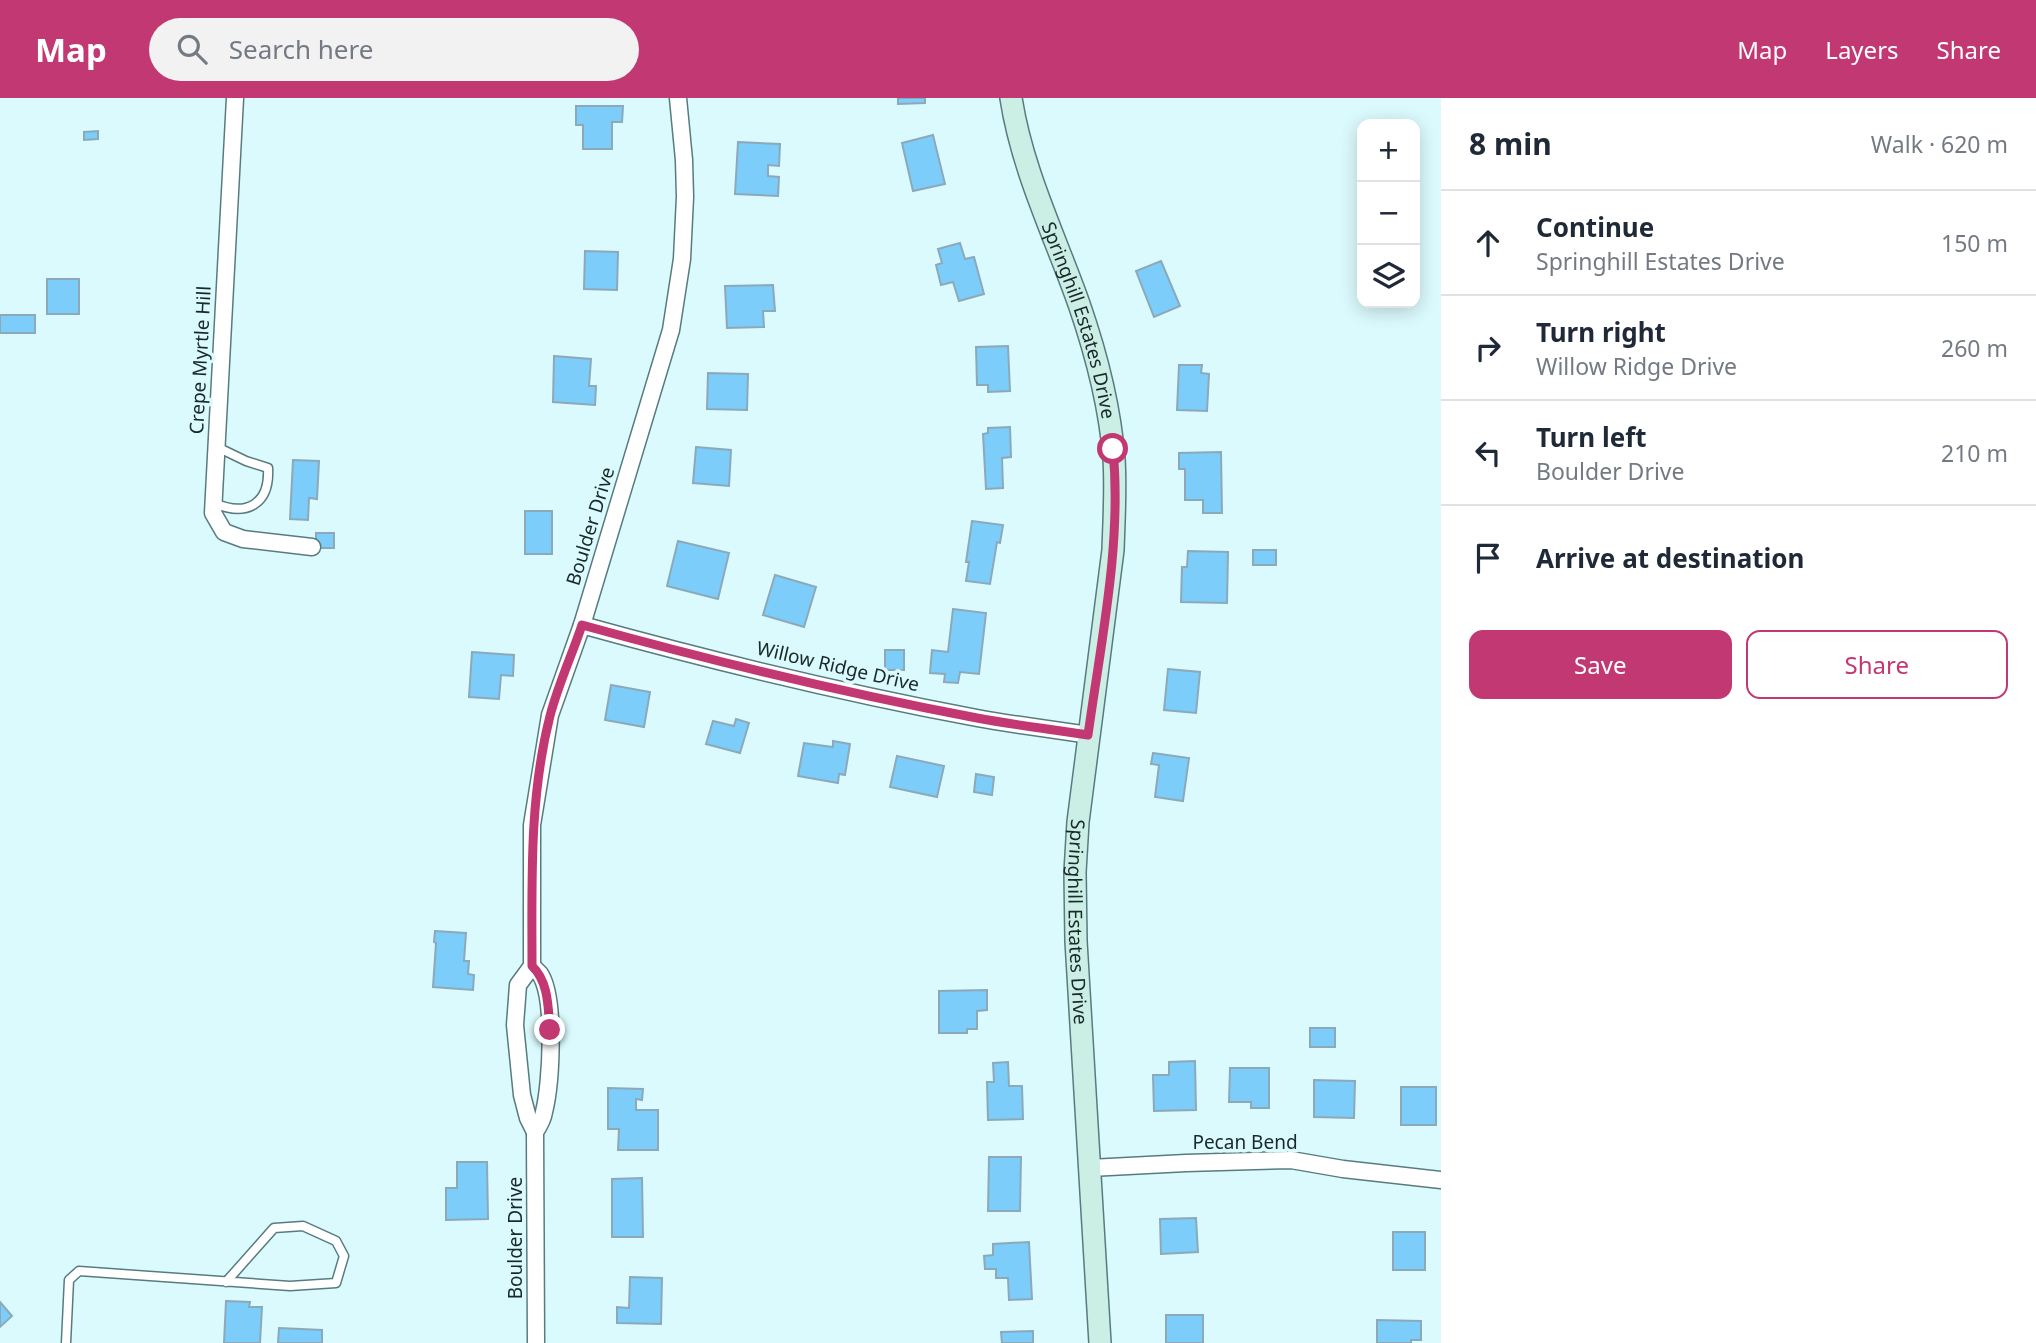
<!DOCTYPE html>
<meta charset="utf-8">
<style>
body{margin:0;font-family:"Noto Sans",sans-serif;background:#f2f2f3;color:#1f2937}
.controls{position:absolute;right:21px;top:21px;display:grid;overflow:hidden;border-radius:14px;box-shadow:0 4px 18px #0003}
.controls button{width:63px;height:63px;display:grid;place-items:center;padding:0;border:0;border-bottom:2px solid #e0e1e3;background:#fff;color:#1f2937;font:35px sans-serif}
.stop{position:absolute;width:21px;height:21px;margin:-16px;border:5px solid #c23873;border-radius:50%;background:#fff}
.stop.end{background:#c23873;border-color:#fff;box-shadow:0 2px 7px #0008}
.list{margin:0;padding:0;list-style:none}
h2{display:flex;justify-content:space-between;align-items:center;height:91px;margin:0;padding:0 28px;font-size:30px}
h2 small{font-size:23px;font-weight:400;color:#747a83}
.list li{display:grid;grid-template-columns:46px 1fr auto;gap:21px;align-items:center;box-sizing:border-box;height:105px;padding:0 28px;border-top:2px solid #e0e1e3}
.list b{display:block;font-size:26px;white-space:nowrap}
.list p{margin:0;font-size:23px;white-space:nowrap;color:#747a83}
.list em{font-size:23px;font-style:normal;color:#747a83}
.actions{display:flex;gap:14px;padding:21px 28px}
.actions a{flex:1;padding:16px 0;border:2px solid #c23873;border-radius:14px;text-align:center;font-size:24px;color:#c23873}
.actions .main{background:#c23873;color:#fff}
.icon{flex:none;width:38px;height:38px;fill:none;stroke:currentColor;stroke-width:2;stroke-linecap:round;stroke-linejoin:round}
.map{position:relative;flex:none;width:1441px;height:1245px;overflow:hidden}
header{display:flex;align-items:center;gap:42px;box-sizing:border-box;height:98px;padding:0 35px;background:#c23873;color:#fff}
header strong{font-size:33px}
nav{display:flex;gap:38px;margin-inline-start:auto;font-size:24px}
.search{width:490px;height:63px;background:#f2f2f3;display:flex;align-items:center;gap:18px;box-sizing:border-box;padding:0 24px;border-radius:38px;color:#747a83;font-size:26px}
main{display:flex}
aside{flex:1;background:#fff}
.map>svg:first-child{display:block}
</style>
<header>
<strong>Map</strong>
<div class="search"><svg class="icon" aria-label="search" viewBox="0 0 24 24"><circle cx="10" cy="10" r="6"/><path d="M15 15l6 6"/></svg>Search here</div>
<nav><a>Map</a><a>Layers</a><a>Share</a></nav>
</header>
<main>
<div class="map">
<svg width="1441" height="1245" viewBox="0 0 1441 1245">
<rect width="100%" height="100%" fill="#dbfafd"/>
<g fill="#7ccdfa" stroke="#8ca9ba" stroke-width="2">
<path d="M898,0H925V5L898,6Z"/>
<path d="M576,8H623L622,24H612V51H583V27H576Z"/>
<path d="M98,33V41L84,42V34Z"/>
<path d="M933,37L945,86L913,93L902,45Z"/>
<path d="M738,44L780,46L779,68L768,67V78L779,79L778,98L735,96Z"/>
<path d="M960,145L965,161L974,159L984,196L959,203L953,184L941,187L936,167L942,165L938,151Z"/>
<path d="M585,153L618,154L617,192L584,191Z"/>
<path d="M1161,163L1180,208L1154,219L1136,173Z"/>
<rect x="47" y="181" width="32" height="35"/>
<path d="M773,187L775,213H763L764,229L727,230L725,188Z"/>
<rect x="0" y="217" width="35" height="18"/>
<path d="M1008,248L1010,293L988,294V287H977L976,249Z"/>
<path d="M554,258L591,261L589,288H596L595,307L553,304Z"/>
<path d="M1179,267H1202L1201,275L1209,276L1207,313L1177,312Z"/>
<path d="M708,275L748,276L747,312L707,311Z"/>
<path d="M1010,329L1011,359L1002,360L1003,390L986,391L983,336L988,335V330Z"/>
<path d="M696,349L731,352L729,388L693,385Z"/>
<path d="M1221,354L1222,415H1203V402H1185V371H1179V355Z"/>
<path d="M293,362L319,363L317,401L309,400L308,422L290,421Z"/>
<rect x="525" y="413" width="27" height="43"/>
<path d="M972,423L1003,427L1000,445L997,444L990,486L966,483L969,464H966Z"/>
<rect x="316" y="435" width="18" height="15"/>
<path d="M678,443L729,455L718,501L667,488Z"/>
<rect x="1253" y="452" width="23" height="15"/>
<path d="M1188,453L1228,454L1227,505L1181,504L1182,469H1187Z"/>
<path d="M775,477L816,489L804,529L763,517Z"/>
<path d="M953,511L986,515L979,576L960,574L958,585L944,584L945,576L930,575L932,552L948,554Z"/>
<rect x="885" y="552" width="19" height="20"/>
<path d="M472,554L514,557L513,578L501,577L499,601L469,599Z"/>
<path d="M1168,571L1200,574L1196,615L1164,612Z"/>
<path d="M611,587L650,594L644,629L605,622Z"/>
<path d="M736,621L749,625L740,655L706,646L713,623L734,628Z"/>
<path d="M833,643L850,646L845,677L839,676L838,685L798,678L804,645L833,649Z"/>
<path d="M1153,655L1189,660L1183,703L1155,699L1159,667L1151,666Z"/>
<path d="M897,658L944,668L937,699L890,689Z"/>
<path d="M976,676L994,679L992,697L974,694Z"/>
<path d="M435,833L466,835L464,863H469L468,876L474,877L473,892L433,889L436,845L434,844Z"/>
<path d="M987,892V912L977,913V931H967V935H939V893Z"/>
<rect x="1310" y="930" width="25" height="19"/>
<path d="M1195,963L1196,1012L1154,1013L1153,977H1169V964Z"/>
<path d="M1008,964L1009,988H1022L1023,1021L988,1022L987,984H994L993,965Z"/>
<path d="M1230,970H1269V1010H1251V1004H1229Z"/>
<path d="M1314,982L1355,983L1354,1020L1314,1019Z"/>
<rect x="1401" y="989" width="35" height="38"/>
<path d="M608,990L643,991L642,1002L636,1001V1012H658V1052H618L619,1031H608Z"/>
<path d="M989,1059H1021L1020,1113H988Z"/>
<path d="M457,1064H487L488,1121L446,1122V1090H457Z"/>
<path d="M642,1080L643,1139H612V1081Z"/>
<path d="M1196,1120L1198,1154L1161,1156L1160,1121Z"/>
<rect x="1393" y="1134" width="32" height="38"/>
<path d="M1029,1144L1032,1201L1009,1202L1008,1180H996V1171H985L984,1158L993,1157V1146Z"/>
<path d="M630,1179L662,1180L661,1226L617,1225V1209L629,1210Z"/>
<path d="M226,1203L250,1204L249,1209H262L260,1245H224Z"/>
<path d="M0,1204L12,1218L0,1229Z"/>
<rect x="1166" y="1217" width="37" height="28"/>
<path d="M1377,1222L1421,1223V1242H1411V1245H1377Z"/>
<path d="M279,1230L322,1232V1245H278Z"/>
<path d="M1033,1233V1245H1002L1001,1234Z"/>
</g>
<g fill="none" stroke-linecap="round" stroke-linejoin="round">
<g stroke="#587b7f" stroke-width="11">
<g id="lane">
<path d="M214,405C246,419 270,407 268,370L246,363L217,349"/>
<path d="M66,1245L69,1182L79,1173L290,1188L336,1185L344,1158L336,1143L303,1128L274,1130L226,1184"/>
</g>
</g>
<g stroke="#587b7f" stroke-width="19">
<g id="street">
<path d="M235,0L213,415L224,434L243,441L312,449"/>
<path d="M582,527C712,563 844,595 977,620C1014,627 1051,631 1088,637"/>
<path d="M532,868C533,869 539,875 540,876C556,900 551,986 544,1014C543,1021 539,1028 535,1034L536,1245"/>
<path d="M535,1034L528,1020L522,997L515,927L518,887L532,868V727L550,617L582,527L671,232L682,161L685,99L684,62L678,0"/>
<path d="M1090,1070L1186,1065L1291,1062L1343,1071L1441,1082"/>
</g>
</g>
<g stroke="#587b7f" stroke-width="24">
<g id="secondary">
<path id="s1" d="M1011,0C1022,72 1055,138 1079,206C1096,255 1110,309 1114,361C1116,391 1114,421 1113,452L1078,724L1075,774L1076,843L1100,1245"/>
</g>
</g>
<use href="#lane" stroke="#fff" stroke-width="8"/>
<use href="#street" stroke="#fff" stroke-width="16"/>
<use href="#secondary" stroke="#cbeee5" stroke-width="21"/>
</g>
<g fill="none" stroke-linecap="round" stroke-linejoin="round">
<path stroke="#c23873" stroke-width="9" d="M550,932C548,910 549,884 532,868C532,784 529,700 550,618C558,587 572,557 582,527C712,563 844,595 977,620C1014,627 1051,631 1088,637C1101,543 1122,446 1113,351"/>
</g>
<g text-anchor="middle" stroke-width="7" stroke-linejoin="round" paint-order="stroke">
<g font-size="19" fill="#192829" stroke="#dbfafd">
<text dy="7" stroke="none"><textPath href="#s1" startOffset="233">Springhill Estates Drive</textPath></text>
<text transform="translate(200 262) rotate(-87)" y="7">Crepe Myrtle Hill</text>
<text transform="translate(590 428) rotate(-73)" y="7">Boulder Drive</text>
<text transform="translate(838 568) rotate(13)" y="7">Willow Ridge Drive</text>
<text dy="7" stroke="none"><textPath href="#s1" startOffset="842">Springhill Estates Drive</textPath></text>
<text x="1245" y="1051">Pecan Bend</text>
<text transform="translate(515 1140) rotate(-90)" y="7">Boulder Drive</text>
</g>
</g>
</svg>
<div class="controls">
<button>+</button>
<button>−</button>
<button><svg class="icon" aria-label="layers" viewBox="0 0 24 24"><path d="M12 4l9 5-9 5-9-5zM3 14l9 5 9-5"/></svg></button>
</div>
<div class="stop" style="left:1113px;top:351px"></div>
<div class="stop end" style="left:550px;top:932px"></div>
</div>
<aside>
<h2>8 min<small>Walk · 620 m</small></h2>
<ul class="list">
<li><svg class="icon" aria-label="ahead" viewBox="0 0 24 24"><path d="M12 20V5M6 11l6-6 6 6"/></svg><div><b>Continue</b><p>Springhill Estates Drive</p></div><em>150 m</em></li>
<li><svg class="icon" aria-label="right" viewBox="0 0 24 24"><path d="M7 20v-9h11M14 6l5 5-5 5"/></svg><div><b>Turn right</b><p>Willow Ridge Drive</p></div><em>260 m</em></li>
<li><svg class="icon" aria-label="left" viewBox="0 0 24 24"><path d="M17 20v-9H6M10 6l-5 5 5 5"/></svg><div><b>Turn left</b><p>Boulder Drive</p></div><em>210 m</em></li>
<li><svg class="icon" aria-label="arrive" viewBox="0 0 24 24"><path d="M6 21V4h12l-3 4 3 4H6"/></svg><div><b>Arrive at destination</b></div></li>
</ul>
<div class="actions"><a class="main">Save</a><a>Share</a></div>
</aside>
</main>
